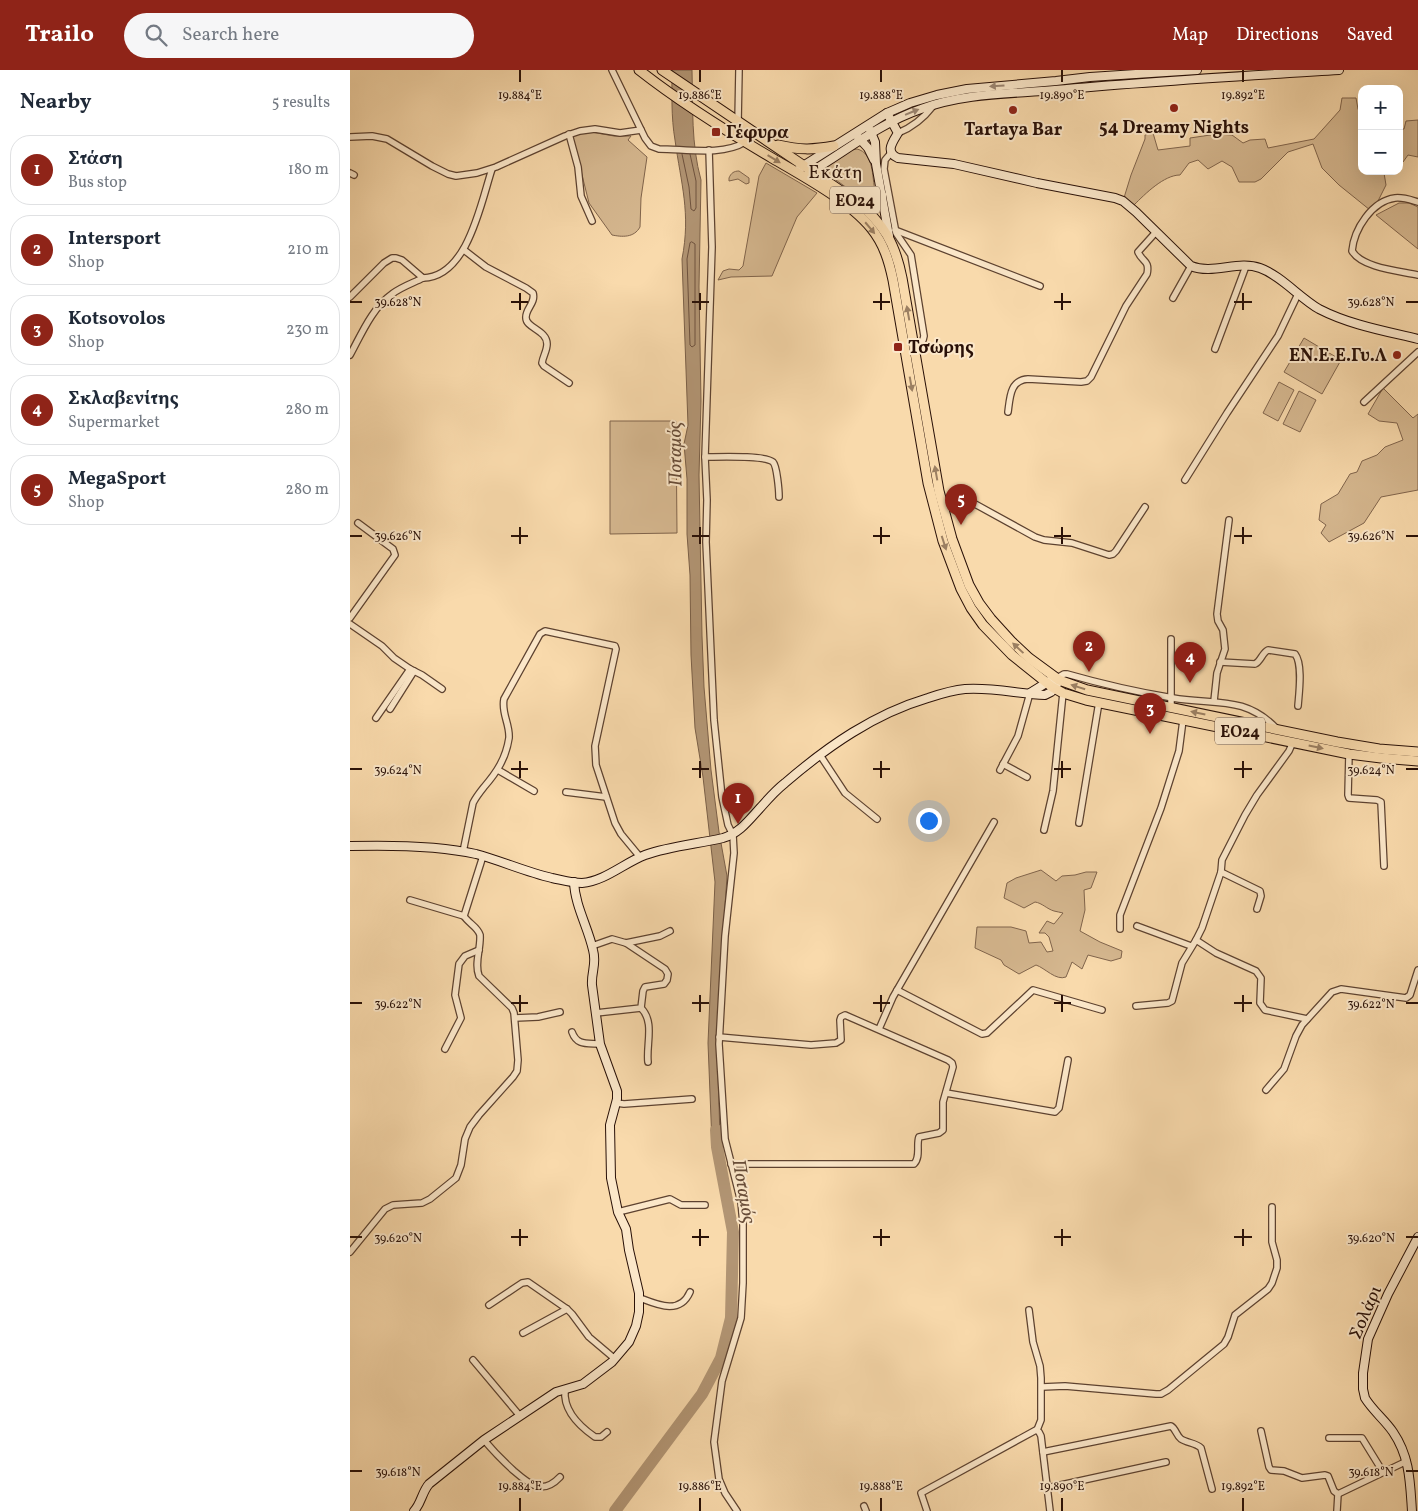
<!DOCTYPE html>
<meta charset="utf-8">
<style>
body{margin:0;font-family:Vollkorn,serif;background:#f6f6f7;color:#1f2937}
.controls{position:absolute;right:15px;top:15px;display:grid;overflow:hidden;border-radius:10px;box-shadow:0 5px 20px #0002}
.controls button{width:45px;height:45px;display:grid;place-items:center;padding:0;border:0;border-bottom:1px solid #e0e1e3;background:#fff;color:#1f2937;font:25px sans-serif}
.you{position:absolute;left:578px;top:750px;width:18px;height:18px;margin:-12px;border:4px solid #fff;border-radius:50%;background:#1a73e8;box-shadow:0 0 0 8px #1a73e833}
.badge{display:grid;place-items:center;width:32px;height:32px;border-radius:50%;background:#8f2418;color:#fff;font-size:16px;font-weight:700}
.pin{position:absolute;translate:-50% -41px;filter:drop-shadow(0 1px 2px #0008)}
.pin::after{content:'';position:absolute;top:26px;width:18px;height:15px;background:inherit;clip-path:polygon(0 0,100% 0,50% 100%)}
.list{margin:0;padding:0;list-style:none}
h2{display:flex;justify-content:space-between;align-items:center;height:65px;margin:0;padding:0 20px;font-size:21px}
h2 small{font-size:16px;font-weight:400;color:#747a83}
.list li{display:grid;grid-template-columns:32px 1fr auto;gap:15px;align-items:center;box-sizing:border-box;height:70px;margin:0 10px 10px;padding:0 10px;border:1px solid #e0e1e3;border-radius:20px}
.list b{display:block;font-size:19px;white-space:nowrap}
.list p{margin:0;font-size:16px;white-space:nowrap;color:#747a83}
.list em{font-size:16px;font-style:normal;color:#747a83}
.icon{flex:none;width:28px;height:28px;fill:none;stroke:currentColor;stroke-width:2;stroke-linecap:round;stroke-linejoin:round}
.map{position:relative;flex:none;width:1068px;height:1441px;overflow:hidden}
header{display:flex;align-items:center;gap:30px;box-sizing:border-box;height:70px;padding:0 25px;background:#8f2418;color:#fff}
header strong{font-size:24px}
nav{display:flex;gap:28px;margin-inline-start:auto;font-size:18px}
.search{width:350px;height:45px;background:#f6f6f7;display:flex;align-items:center;gap:12px;box-sizing:border-box;padding:0 18px;border-radius:28px;color:#747a83;font-size:19px}
main{display:flex}
aside{flex:1;background:#fff}
.map>svg:first-child{display:block}
</style>
<header>
<strong>Trailo</strong>
<div class="search"><svg class="icon" aria-label="search" viewBox="0 0 24 24"><circle cx="10" cy="10" r="6"/><path d="M15 15l6 6"/></svg>Search here</div>
<nav><a>Map</a><a>Directions</a><a>Saved</a></nav>
</header>
<main>
<aside>
<h2>Nearby<small>5 results</small></h2>
<ul class="list">
<li><span class="badge">1</span><div><b>Στάση</b><p>Bus stop</p></div><em>180 m</em></li>
<li><span class="badge">2</span><div><b>Intersport</b><p>Shop</p></div><em>210 m</em></li>
<li><span class="badge">3</span><div><b>Kotsovolos</b><p>Shop</p></div><em>230 m</em></li>
<li><span class="badge">4</span><div><b>Σκλαβενίτης</b><p>Supermarket</p></div><em>280 m</em></li>
<li><span class="badge">5</span><div><b>MegaSport</b><p>Shop</p></div><em>280 m</em></li>
</ul>
</aside>
<div class="map">
<svg width="1068" height="1441" viewBox="0 0 1068 1441">
<rect width="100%" height="100%" fill="#f9daac"/>
<filter id="stains"><feTurbulence type="fractalNoise" baseFrequency=".004" numOctaves="4"/><feColorMatrix values="0 0 0 0 .2 0 0 0 0 .09 0 0 0 0 .02 0 0 0 .5 -.17"/></filter>
<radialGradient id="worn" r=".72"><stop offset=".6" stop-color="#630" stop-opacity="0"/><stop offset="1" stop-color="#630" stop-opacity=".3"/></radialGradient>
<g fill="#d6b890" stroke="#80644c">
<path d="M992,28H1006L1008,39L1012,46V101H1036L1034,103L1036,115L1028,131L1020,140L989,115L972,98L963,74L938,82L911,109L905,112H889L882,97L872,91L858,99L848,90L839,93L830,105C814,105 795,124 784,135L773,131L781,105L795,69V65L803,63L808,80L840,76V68L867,64L882,65L893,73L900,70L915,69L918,78L964,69L990,40Z"/>
<path d="M1068,50V87L1058,85L1053,92H1049V59H1054L1056,51Z"/>
<path d="M241,62L264,66H281L278,70L297,87L291,128L290,157C284,168 272,167 262,165L239,133L222,65Z"/>
<path d="M507,79C524,83 522,107 525,121L524,125L522,128H511L472,100L502,80Z"/>
<path d="M416,93L467,123L447,147L422,206L381,207L368,210L373,201L379,199L389,200L393,196L409,106Z"/>
<path d="M389,101L399,108V113L396,114L388,109L379,111V108C381,103 384,101 389,101Z"/>
<path d="M1049,133H1059L1068,137V179L1026,145Z"/>
<path d="M954,268L991,290L972,324L934,302Z"/>
<path d="M929,312L944,320L928,351L913,343Z"/>
<path d="M1033,318L1063,348L1068,344V420L1031,427L1014,453L979,472L971,463L976,455L969,450L971,434L988,424L1000,404L1007,402L1012,391L1027,385L1035,377L1053,370L1047,353L1029,351L1018,344Z"/>
<path d="M949,321L966,330L950,362L933,354Z"/>
<path d="M260,351H326L327,463L260,464Z"/>
<path d="M691,800L706,811L712,806L725,805L736,802H747L741,818L734,820L735,840L730,861L750,872L772,881L771,888L761,891L738,885L732,899L722,892L716,907C706,911 695,898 686,895L669,904L654,895L651,890L625,878L627,857H661L676,861L679,873L691,872L697,882L703,881L699,867L695,863H689L697,851L704,854L713,843C710,842 707,842 704,841C697,839 692,833 685,832L674,838L654,828L657,813L666,808Z"/>
</g>
<path fill="#b29574" stroke="#7b6048" d="M322,0H342C343,37 341,74 351,110L349,217L351,331L349,405L352,566L354,617L361,700L369,762L377,806L367,965L370,1069L367,1077L362,1074L358,973L365,812L353,707L345,658L341,585L340,505L337,464V409L334,374L338,355L332,189C341,143 331,114 325,70C321,47 322,23 322,0Z"/>
<g fill="none" stroke-linecap="round" stroke-linejoin="round">
<g stroke="#6e523e" stroke-width="1">
<path d="M332,84L339,117L341,139L344,141L346,138V111L340,84"/>
<path d="M342,172L345,174V275L342,277L340,275L337,189L340,173Z"/>
</g>
<path stroke="#b29574" stroke-width="12" d="M265,1441L352,1324L371,1288L381,1248L383,1162L367,1077L366,1060"/>
<g stroke="#5d4230" stroke-width="8">
<g id="street">
<path d="M262,0L295,68L301,76L309,79C335,79 373,86 395,72"/>
<path d="M388,52L389,0"/>
<path d="M548,63C563,57 573,49 583,36"/>
<path d="M219,64L228,97L231,126L242,151"/>
<path d="M0,67L22,66L37,69L82,96L98,104L106,106L127,103L146,97L215,66L230,61L245,59L270,63L291,60"/>
<path d="M359,80L362,177L355,387L357,430L356,472L364,650L372,727L378,755L383,765L384,783L375,866L369,974L375,1069L391,1132L393,1154V1213L391,1248L372,1311L364,1372L369,1409L375,1423L387,1441"/>
<path d="M541,83L535,90L534,99L546,163L561,185L574,266L573,270L564,278"/>
<path d="M0,103L4,105"/>
<path d="M1068,132C1061,130 1053,127 1045,128C1022,131 1004,159 1002,181C1012,198 1050,201 1068,205"/>
<path d="M545,160L690,216"/>
<path d="M114,180L136,197L176,218L183,223C186,233 175,239 176,248C176,258 197,260 197,274C197,281 193,286 192,293L194,296L219,313"/>
<path d="M0,227L34,193L42,188H46L52,190L73,208C118,207 131,132 142,99"/>
<path d="M823,228L841,196"/>
<path d="M865,279L896,196"/>
<path d="M0,285C11,265 22,238 42,224C51,217 63,213 73,208"/>
<path d="M1014,332L1068,282"/>
<path d="M658,342C660,327 660,310 678,309L731,312L737,311L741,307L776,236L797,204C800,190 792,192 788,182L806,162"/>
<path d="M355,387C368,387 415,385 423,392C427,396 429,421 429,427"/>
<path d="M835,410L877,343L928,266L948,224"/>
<path d="M593,435L610,433L625,434L685,467L694,470L722,473L759,485L763,484L766,481L795,437"/>
<path d="M0,548L45,485L43,479L8,453"/>
<path d="M0,554L32,576L44,588L60,599L72,605L92,619"/>
<path d="M821,569V638"/>
<path d="M870,592L905,594C911,591 912,583 918,580L945,584C953,594 949,623 948,636"/>
<path d="M707,608L714,604H717C752,614 787,622 823,628C863,635 895,625 927,659"/>
<path d="M864,631L867,603L875,579L873,560L868,551L867,544L879,450"/>
<path d="M40,639L64,601"/>
<path d="M26,648L60,599"/>
<path d="M999,684L998,725L999,728L1027,730L1031,732L1034,796"/>
<path d="M470,685L495,723L527,749"/>
<path d="M653,694L677,707"/>
<path d="M148,700L184,721"/>
<path d="M650,700L668,666L680,623"/>
<path d="M216,722L256,727"/>
<path d="M729,753L749,632"/>
<path d="M694,760L703,721L713,623"/>
<path d="M113,782L123,733C126,727 130,722 134,717C147,702 156,688 159,668C160,654 151,643 154,629L190,564L195,561L265,576L266,579L245,676L246,695L265,753L271,764L290,787"/>
<path d="M871,802L872,790L895,745L907,725L939,681L943,672"/>
<path d="M60,830L114,846"/>
<path d="M907,839L911,826L910,821L871,802L852,858L846,870L866,883L906,901L911,908L910,933L915,940L957,949"/>
<path d="M787,856L841,876"/>
<path d="M770,859V845L811,738L829,681L833,650"/>
<path d="M242,876L262,869L276,873L310,866L320,861"/>
<path d="M547,920L632,964L637,963L683,920L752,940"/>
<path d="M786,936L818,933L822,931L832,893L846,870"/>
<path d="M291,938C305,952 296,974 298,992"/>
<path d="M246,943L291,938L293,921L295,917L314,914L317,910L318,904L315,899L276,873"/>
<path d="M165,948L188,947L210,942"/>
<path d="M529,959L543,927L644,752"/>
<path d="M222,962C227,976 237,973 250,974"/>
<path d="M369,967L461,975L486,973L491,970L490,950L491,947L495,945L598,990L602,993L603,997L593,1032V1060L589,1063L569,1067C566,1075 571,1087 564,1094H381"/>
<path d="M95,979L111,948L105,925L109,894L115,886L129,880"/>
<path d="M916,1020L934,999L946,966L952,955L982,922L991,919L1056,928L1060,925L1068,900"/>
<path d="M596,1023L705,1042L709,1038L718,990"/>
<path d="M266,1033L274,1034L342,1029"/>
<path d="M268,1142L320,1129L331,1135H355"/>
<path d="M0,1182L35,1139L43,1135L72,1133L80,1129L106,1108L111,1095L115,1069L120,1057L129,1045L163,1007L167,1001L168,990L164,943L162,938L129,906C124,893 131,879 130,865C128,857 118,853 114,846L133,786"/>
<path d="M290,1228C308,1235 330,1245 340,1222"/>
<path d="M139,1235L172,1213L178,1212L217,1239L222,1244L239,1267L265,1289"/>
<path d="M679,1240L683,1272L690,1296L691,1308V1350L687,1360"/>
<path d="M173,1263L217,1239"/>
<path d="M123,1290L170,1346"/>
<path d="M692,1317L715,1316L806,1324H811L818,1320L874,1274L878,1267L885,1245L918,1219L922,1213L927,1198V1190L922,1172V1137"/>
<path d="M215,1320C213,1341 229,1356 245,1367H251L257,1362"/>
<path d="M911,1361L919,1397L921,1400L934,1401L952,1408L975,1405L978,1406L984,1421L988,1424L987,1441"/>
<path d="M979,1368H1012L1033,1402"/>
<path d="M134,1370C144,1382 153,1391 164,1401C179,1414 192,1426 210,1407"/>
<path d="M693,1382L821,1356C826,1359 826,1365 831,1369C837,1373 846,1373 851,1378L862,1419"/>
<path d="M697,1418L816,1392"/>
<path d="M988,1424L1057,1391"/>
<path d="M514,1436L516,1441"/>
<path d="M577,1441L571,1423L686,1360L689,1362L691,1366L700,1441"/>
</g>
</g>
<g stroke="#291007" stroke-width="10">
<g id="secondary">
<path d="M537,43L548,63C542,73 535,82 548,88L604,94L687,113L765,128L773,131L786,142L841,196C863,205 888,190 910,198C930,205 950,228 969,239C1000,255 1035,261 1068,269"/>
<path d="M520,60L525,72L526,94L539,166"/>
<path d="M508,67L518,78L524,90"/>
<path d="M450,98L537,43L560,33L587,25L617,19L706,11L740,7L847,0"/>
<path d="M459,103C496,81 530,53 571,39C614,23 660,24 705,20C800,11 895,6 989,0"/>
<path d="M508,132C518,136 526,133 532,125"/>
<path d="M680,623L701,610L707,608"/>
<path d="M0,776C39,775 87,775 126,784C152,791 176,802 202,808C212,810 222,813 232,813C255,811 274,793 295,785C320,776 347,774 373,768C390,763 399,750 411,737C418,729 426,720 435,713C478,676 524,644 578,628C590,624 603,620 615,619C643,617 669,624 695,625L701,622L707,614"/>
<path d="M64,1441C71,1434 72,1422 79,1414L134,1370L206,1322L233,1314L262,1292L279,1272L286,1256L289,1242V1223L279,1180L276,1159L268,1142L261,1108L260,1055L267,1029V1021L250,974L242,915C241,902 247,894 243,880C238,857 225,836 224,812"/>
<path d="M1062,1441C1060,1412 1060,1387 1043,1362C1035,1350 1023,1341 1015,1328L1013,1319V1303L1018,1269L1038,1224L1068,1167"/>
</g>
</g>
<g stroke="#291007" stroke-width="11">
<g id="primary">
<path d="M289,0C331,33 376,61 422,88C453,106 499,131 521,158C534,174 539,191 543,210L578,413L593,471L611,519L621,538L633,555L662,585L702,617L713,623L736,630L999,684L1031,688L1068,691"/>
<path d="M312,0L506,131C534,154 545,173 552,208L589,421L602,469L619,515L629,533L641,549L661,571L679,588L709,610L737,620L987,672L1029,679L1068,682"/>
<path d="M428,75C450,80 462,80 484,76"/>
</g>
</g>
<use href="#street" stroke="#fbe7c9" stroke-width="5.5"/>
<use href="#secondary" stroke="#fbe7c9" stroke-width="8"/>
<use href="#primary" stroke="#f9daac" stroke-width="9"/>
</g>
<defs><path id="oneway-solid" d="M-6-.8H1V-3.2L6.5 0L1 3.2V.8H-6Z" transform="scale(1.25)"/></defs>
<g fill="#9c8672">
<use href="#oneway-solid" transform="translate(647 16) rotate(176)"/>
<use href="#oneway-solid" transform="translate(562 42) rotate(-22)"/>
</g>
<g fill="#9b7f62">
<use href="#oneway-solid" transform="translate(424 89) rotate(31)"/>
<use href="#oneway-solid" transform="translate(520 158) rotate(50)"/>
<use href="#oneway-solid" transform="translate(558 243) rotate(-100)"/>
<use href="#oneway-solid" transform="translate(561 314) rotate(80)"/>
<use href="#oneway-solid" transform="translate(586 403) rotate(-100)"/>
<use href="#oneway-solid" transform="translate(594 473) rotate(72)"/>
<use href="#oneway-solid" transform="translate(668 578) rotate(-137)"/>
<use href="#oneway-solid" transform="translate(728 617) rotate(-163)"/>
<use href="#oneway-solid" transform="translate(848 643) rotate(-168)"/>
<use href="#oneway-solid" transform="translate(966 677) rotate(12)"/>
</g>
<path fill="none" stroke="#291007" stroke-width="2" d="M170,0V12M350,0V12M531,0V12M712,0V12M893,0V12M170,223V240M350,223V240M531,223V240M712,223V240M893,223V240M0,232H12M161,232H178M342,232H359M523,232H540M704,232H721M884,232H902M1056,232H1068M170,457V474M350,457V474M531,457V474M712,457V474M893,457V474M0,466H12M161,466H178M342,466H359M523,466H540M704,466H721M884,466H902M1056,466H1068M170,691V708M350,691V708M531,691V708M712,691V708M893,691V708M0,699H12M161,699H178M342,699H359M523,699H540M704,699H721M884,699H902M1056,699H1068M170,925V942M350,925V942M531,925V942M712,925V942M893,925V942M0,933H12M161,933H178M342,933H359M523,933H540M704,933H721M884,933H902M1056,933H1068M170,1159V1176M350,1159V1176M531,1159V1176M712,1159V1176M893,1159V1176M0,1167H12M161,1167H178M342,1167H359M523,1167H540M704,1167H721M884,1167H902M1056,1167H1068M0,1401H12M1056,1401H1068M170,1428V1441M350,1428V1441M531,1428V1441M712,1428V1441M893,1428V1441"/>
<g fill="#8f2418" stroke="#fbe7c9" stroke-width="2">
<circle cx="824" cy="38" r="5"/>
<circle cx="663" cy="40" r="5"/>
<rect x="361" y="57" width="10" height="10" rx="2.5"/>
<rect x="543" y="272" width="10" height="10" rx="2.5"/>
<circle cx="1047" cy="285" r="5"/>
</g>
<g text-anchor="middle" stroke-width="4" stroke-linejoin="round" paint-order="stroke">
<g fill="#fbe7c9" stroke="#685041" stroke-width="1">
<rect x="480" y="116.5" width="50" height="27" rx="4"/>
<rect x="865" y="647.5" width="50" height="27" rx="4"/>
</g>
<g font-size="16" font-weight="bold" fill="#291007">
<text x="505" y="136">ΕΟ24</text>
<text x="890" y="667">ΕΟ24</text>
</g>
<g font-size="18" font-weight="bold" fill="#291007" stroke="#fbe7c9">
<text x="824" y="63">54 Dreamy Nights</text>
<text x="663" y="65">Tartaya Bar</text>
<text x="376" y="68" text-anchor="start">Γέφυρα</text>
<text x="558" y="283" text-anchor="start">Τσώρης</text>
<text x="1037" y="291" text-anchor="end">ΕΝ.Ε.Ε.Γυ.Λ</text>
</g>
<g font-size="18" fill="#291007" stroke="#fbe7c9">
<text transform="translate(1015 1242) rotate(-67)" y="6">Σολάρι</text>
</g>
<g font-size="19" letter-spacing="1" fill="#291007" stroke="#fbe7c9">
<text x="486" y="108">Εκάτη</text>
</g>
<g font-size="19" font-style="italic" fill="#674c38" stroke="#fbe7c9">
<text transform="translate(324 384) rotate(-91)" y="7">Ποταμός</text>
<text transform="translate(395 1121) rotate(80)" y="7">Ποταμός</text>
</g>
</g>
<g font-size="12" text-anchor="middle" fill="#291007" stroke="#fbe7c9" stroke-width="4" stroke-linejoin="round" paint-order="stroke">
<text x="170" y="29">19.884°E</text>
<text x="350" y="29">19.886°E</text>
<text x="531" y="29">19.888°E</text>
<text x="712" y="29">19.890°E</text>
<text x="893" y="29">19.892°E</text>
<text x="48" y="236">39.628°N</text>
<text x="1021" y="236">39.628°N</text>
<text x="48" y="470">39.626°N</text>
<text x="1021" y="470">39.626°N</text>
<text x="48" y="704">39.624°N</text>
<text x="1021" y="704">39.624°N</text>
<text x="48" y="938">39.622°N</text>
<text x="1021" y="938">39.622°N</text>
<text x="48" y="1172">39.620°N</text>
<text x="1021" y="1172">39.620°N</text>
<text x="48" y="1406">39.618°N</text>
<text x="1021" y="1406">39.618°N</text>
<text x="170" y="1420">19.884°E</text>
<text x="350" y="1420">19.886°E</text>
<text x="531" y="1420">19.888°E</text>
<text x="712" y="1420">19.890°E</text>
<text x="893" y="1420">19.892°E</text>
</g>
<rect width="100%" height="100%" filter="url(#stains)"/>
<rect width="100%" height="100%" fill="url(#worn)"/>
</svg>
<div class="controls">
<button>+</button>
<button>−</button>
</div>
<div class="you"></div>
<div class="pin badge" style="left:388px;top:754px">1</div>
<div class="pin badge" style="left:739px;top:602px">2</div>
<div class="pin badge" style="left:800px;top:664px">3</div>
<div class="pin badge" style="left:840px;top:613px">4</div>
<div class="pin badge" style="left:611px;top:455px">5</div>
</div>
</main>
